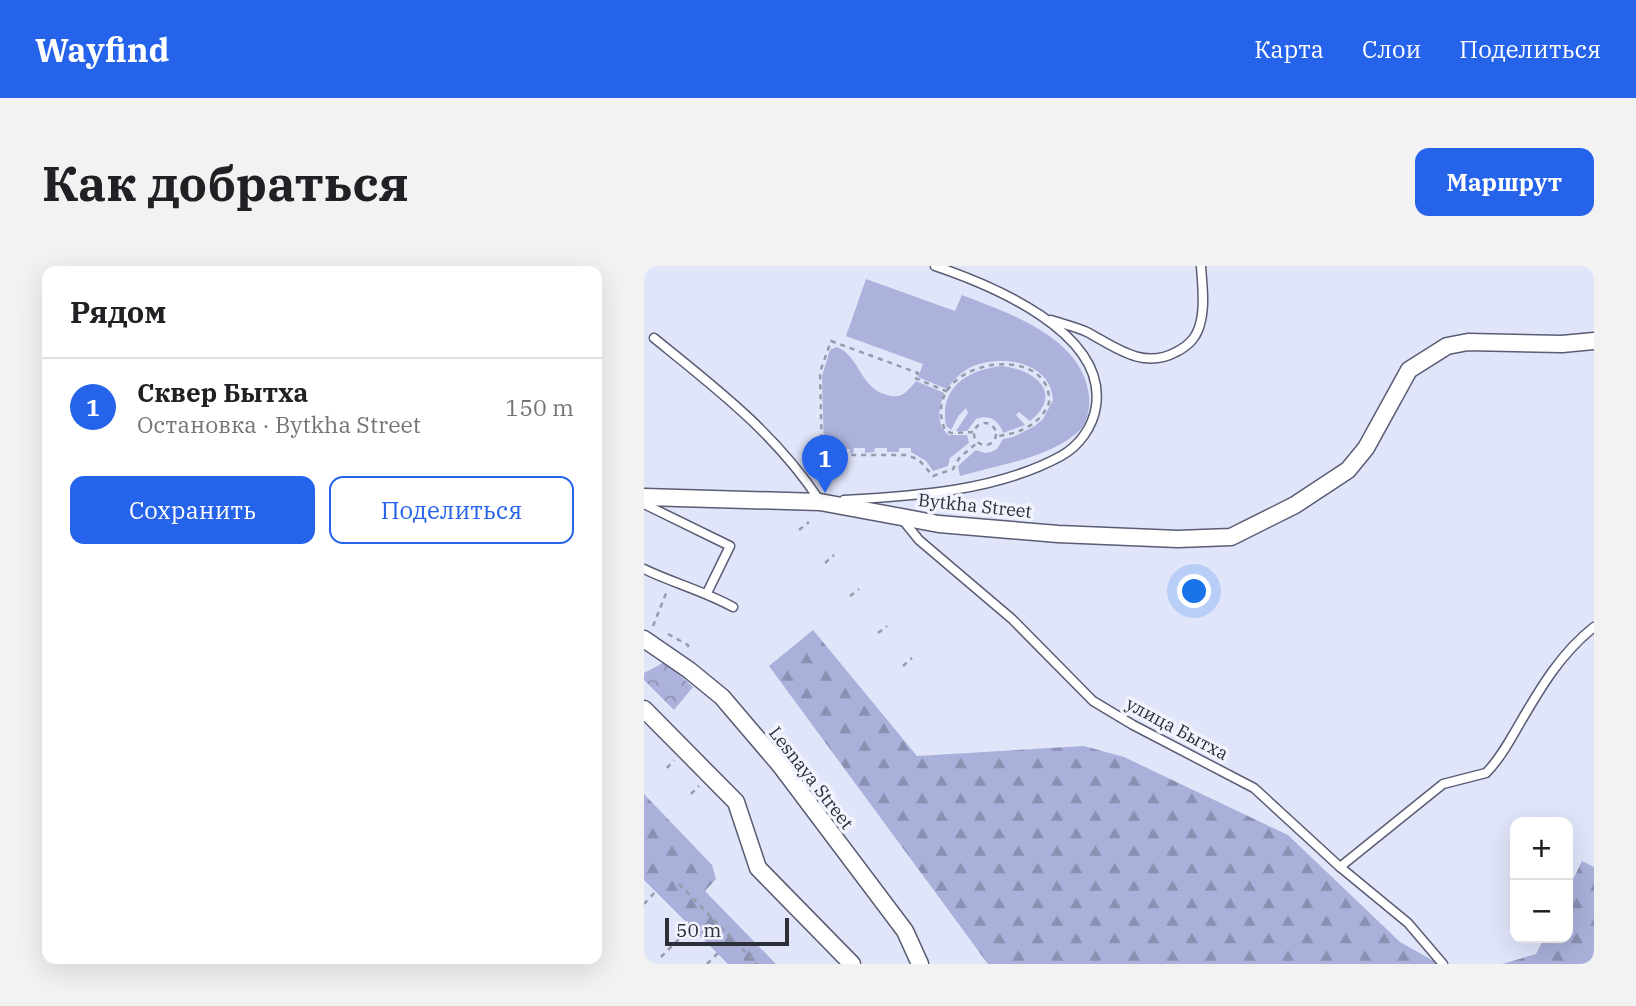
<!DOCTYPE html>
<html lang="ru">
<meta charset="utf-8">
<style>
body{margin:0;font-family:"IBM Plex Serif",serif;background:#f2f2f2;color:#202124}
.controls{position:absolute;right:21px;bottom:21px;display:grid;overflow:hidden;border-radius:14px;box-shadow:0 7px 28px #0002}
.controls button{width:63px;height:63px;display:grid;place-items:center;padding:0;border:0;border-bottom:2px solid #e0e0e0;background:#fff;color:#202124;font:35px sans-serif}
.scale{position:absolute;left:21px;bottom:18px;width:124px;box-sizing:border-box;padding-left:7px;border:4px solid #2c2e38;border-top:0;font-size:19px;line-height:24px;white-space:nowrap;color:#2c2e38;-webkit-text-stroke:5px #f1f3fe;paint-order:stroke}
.you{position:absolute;left:551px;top:326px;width:24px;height:24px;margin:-18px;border:5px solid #fff;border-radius:50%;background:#1a73e8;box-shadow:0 0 0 10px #1a73e833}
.badge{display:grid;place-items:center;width:46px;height:46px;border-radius:50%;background:#2563eb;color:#fff;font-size:23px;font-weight:700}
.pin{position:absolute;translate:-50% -58px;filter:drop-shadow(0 2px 4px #0008)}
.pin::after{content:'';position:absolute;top:37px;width:24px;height:21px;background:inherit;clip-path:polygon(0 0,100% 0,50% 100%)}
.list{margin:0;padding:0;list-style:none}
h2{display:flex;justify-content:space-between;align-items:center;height:91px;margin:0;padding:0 28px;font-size:30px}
h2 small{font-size:23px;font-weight:400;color:#757577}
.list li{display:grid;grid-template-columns:46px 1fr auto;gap:21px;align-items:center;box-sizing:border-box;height:98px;padding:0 28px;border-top:2px solid #e0e0e0}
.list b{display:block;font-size:26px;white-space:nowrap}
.list p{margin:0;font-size:23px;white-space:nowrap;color:#757577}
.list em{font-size:23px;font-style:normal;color:#757577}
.actions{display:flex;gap:14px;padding:21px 28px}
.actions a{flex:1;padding:16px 0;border:2px solid #2563eb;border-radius:14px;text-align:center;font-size:24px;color:#2563eb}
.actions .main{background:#2563eb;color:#fff}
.map{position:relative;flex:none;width:950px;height:698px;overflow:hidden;border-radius:14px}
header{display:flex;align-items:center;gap:42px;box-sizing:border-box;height:98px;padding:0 35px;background:#2563eb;color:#fff}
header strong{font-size:33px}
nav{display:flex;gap:38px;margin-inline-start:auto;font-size:24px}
.intro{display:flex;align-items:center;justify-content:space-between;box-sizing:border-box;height:168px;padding:0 42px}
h1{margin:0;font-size:49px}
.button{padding:18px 32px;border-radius:14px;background:#2563eb;color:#fff;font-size:24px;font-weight:700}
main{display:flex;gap:42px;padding:0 42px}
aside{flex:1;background:#fff;border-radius:14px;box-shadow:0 7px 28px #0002}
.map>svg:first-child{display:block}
</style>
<header>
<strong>Wayfind</strong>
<nav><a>Карта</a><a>Слои</a><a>Поделиться</a></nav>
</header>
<div class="intro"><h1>Как добраться</h1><a class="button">Маршрут</a></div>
<main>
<aside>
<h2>Рядом<small></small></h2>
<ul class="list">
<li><span class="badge">1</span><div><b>Сквер Бытха</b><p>Остановка · Bytkha Street</p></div><em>150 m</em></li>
</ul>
<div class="actions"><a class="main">Сохранить</a><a>Поделиться</a></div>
</aside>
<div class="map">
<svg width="950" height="698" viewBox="0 0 950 698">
<defs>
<pattern id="forest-firs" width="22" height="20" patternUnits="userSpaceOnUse" patternTransform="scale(1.75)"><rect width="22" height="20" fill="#a9b0da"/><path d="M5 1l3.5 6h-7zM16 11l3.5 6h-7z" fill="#8a90b2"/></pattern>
<pattern id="park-crowns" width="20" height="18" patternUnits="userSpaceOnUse" patternTransform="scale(1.75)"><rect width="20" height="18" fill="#acb2db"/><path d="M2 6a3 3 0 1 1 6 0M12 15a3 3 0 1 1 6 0" fill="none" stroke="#8c91b3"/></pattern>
</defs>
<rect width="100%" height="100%" fill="#e1e5fa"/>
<g fill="#acb2db">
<path d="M222,13L311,45L318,29C364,47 439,71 445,130C446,142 444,156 435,165C408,191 351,200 316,210L314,200L332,184L341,187L347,186L353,183L359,173L369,171L391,160L399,153L409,134C407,95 357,88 327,101C317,106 309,114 303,123L274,111L279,98L202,70Z"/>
<path d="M193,81C215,90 216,120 240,128C257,134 261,128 272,115L300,127C295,142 291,158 305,169H323L325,177L306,192L304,200L289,205L282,195L267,186V182H255V186H243V182H231L230,186L221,187V182H210L209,187H206V183H200V180H191L190,183H180L178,110L186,84Z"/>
<path d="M357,100C390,103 421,127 386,155L375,146L372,149L381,159L359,167C355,154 345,148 332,153L323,165H312L324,147L322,142L315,149L307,164L302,160C295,122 323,104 357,100Z"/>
</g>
<g fill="url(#forest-firs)">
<path d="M169,364L273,490L440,480L480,491L644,569L756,676L795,698H344L125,400Z"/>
<path d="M0,528L68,599L72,613L61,625L132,698H84L0,614Z"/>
<path d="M938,595L950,601V698H858L892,688L900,672H924V624Z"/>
</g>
<path fill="url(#park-crowns)" d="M21,396L49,421L30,444L0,414V407Z"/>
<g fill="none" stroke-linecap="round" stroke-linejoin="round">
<g stroke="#595c73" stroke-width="11">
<g id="service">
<path d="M407,54C419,58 432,61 443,66C471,81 499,104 532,86C546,79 554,70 557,54C561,37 558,17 557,0"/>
<path d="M10,72C73,123 131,167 176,235"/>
<path d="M200,234C271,230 353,225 417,190C435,180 449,161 452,140C463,66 347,19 291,0"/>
<path d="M0,238L86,280L63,327"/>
<path d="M258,253L275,274L368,353L449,435L489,459L610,522L696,601L764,657L799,698"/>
<path d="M0,303C29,317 60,325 89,341"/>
<path d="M696,601L799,518L842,507C856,493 866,474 876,457C897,421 917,387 950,361"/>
</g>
</g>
<g stroke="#595c73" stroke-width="19">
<g id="minor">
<path d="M0,231L176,236L295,258L414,268L534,273L587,271L651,239L704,204L722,182L765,104L803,80L824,76L918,78L950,75"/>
<path d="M0,373L45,404L78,431L136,499L261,665L276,698"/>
<path d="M0,443L92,536L114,602L208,698"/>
</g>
</g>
<g stroke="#979aab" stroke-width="2.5" stroke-dasharray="5 5" stroke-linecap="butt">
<path d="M273,109L274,107L187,75L176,106L178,189H263L275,194L289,210L309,203L316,191L333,177"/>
<path d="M271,112L304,126"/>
<circle cx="341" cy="168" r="11"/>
<path d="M329,166L307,167L301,164C272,94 409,72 405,137C396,159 375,168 352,170"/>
<path d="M155,264L165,256"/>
<path d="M181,297L190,289"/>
<path d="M206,330L215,323"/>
<path d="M9,360L23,325"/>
<path d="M234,367L243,360"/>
<path d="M24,368L44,379V385"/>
<path d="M259,400L268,392"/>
<path d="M23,502L30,494"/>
<path d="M47,528L55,520"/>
<path d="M35,618L113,698"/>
<path d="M0,638L12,625"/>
<path d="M17,691L47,661"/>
<path d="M63,698L74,687"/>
</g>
<use href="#service" stroke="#fff" stroke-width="8"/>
<use href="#minor" stroke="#fff" stroke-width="16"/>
</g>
<g text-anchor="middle" stroke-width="7" stroke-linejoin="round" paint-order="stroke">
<g font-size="18" fill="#2c2e38" stroke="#f1f3fe">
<text transform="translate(331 240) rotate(6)" y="6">Bytkha Street</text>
<text transform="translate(533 463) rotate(28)" y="6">улица Бытха</text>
<text transform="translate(167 512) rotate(52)" y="6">Lesnaya Street</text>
</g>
</g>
</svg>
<div class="controls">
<button>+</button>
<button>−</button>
</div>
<div class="scale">50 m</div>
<div class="you"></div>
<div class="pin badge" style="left:181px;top:227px">1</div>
</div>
</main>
